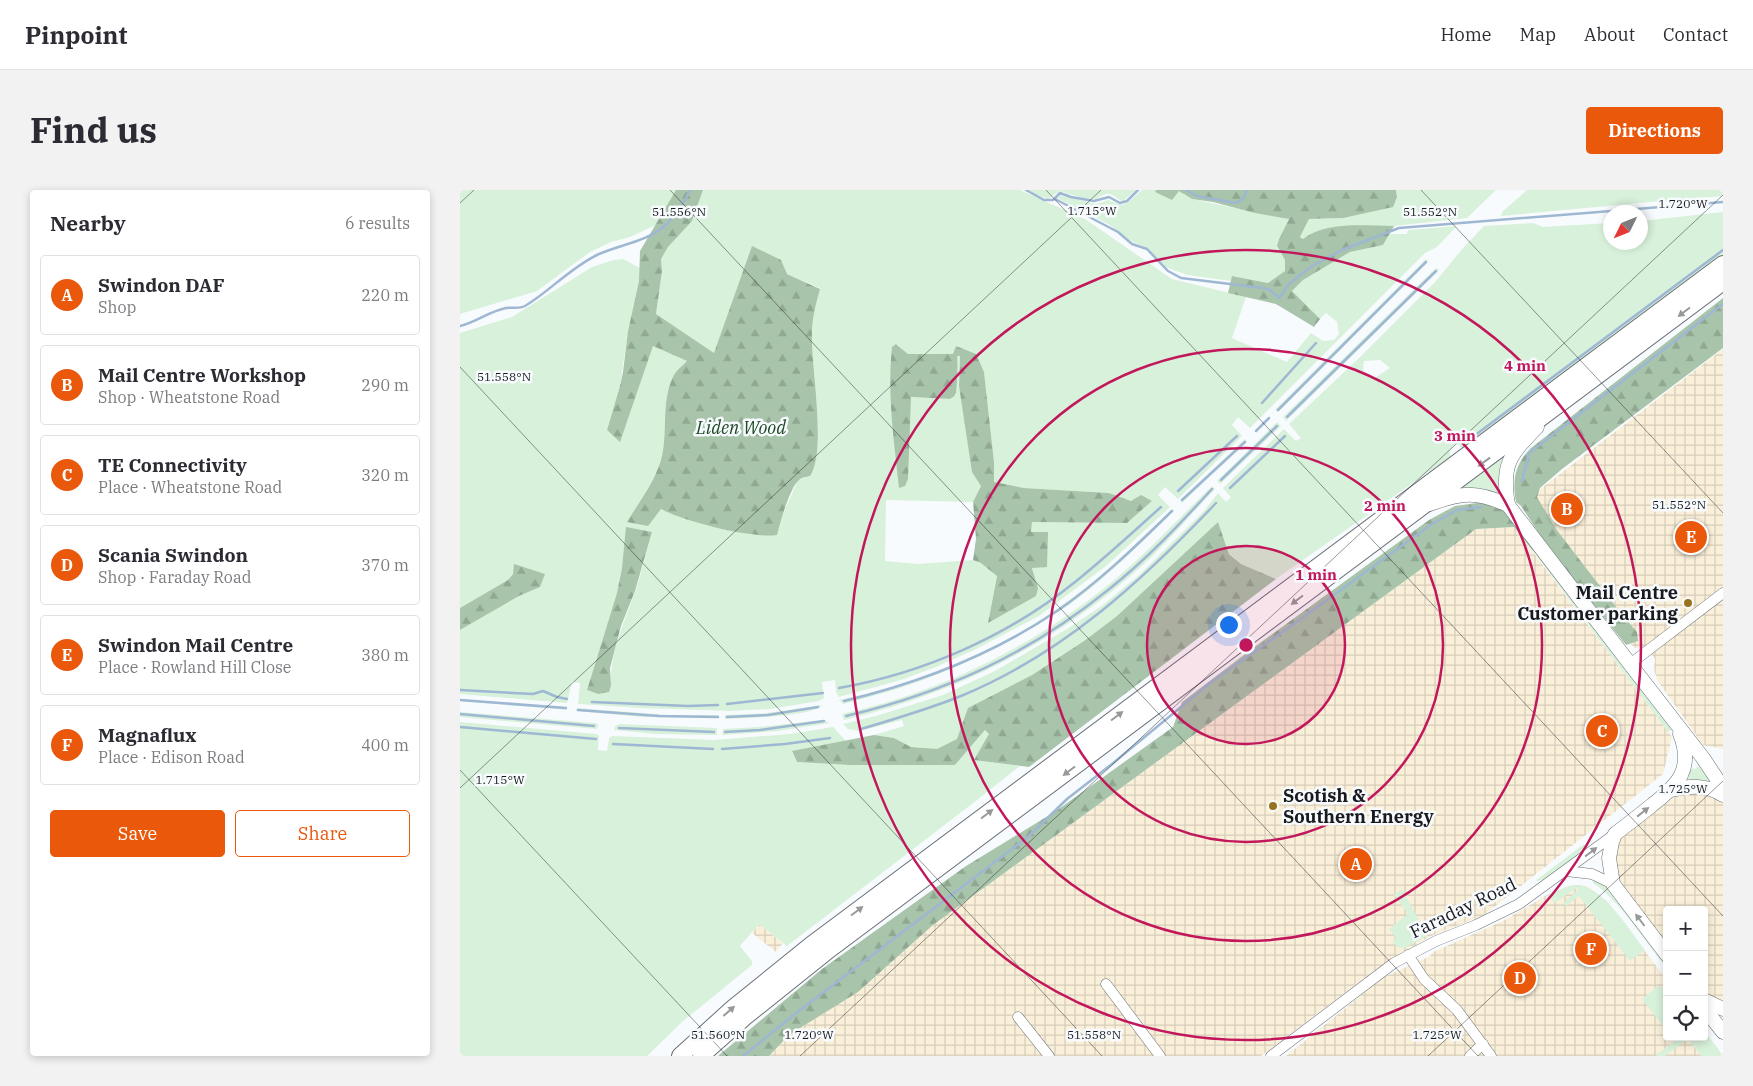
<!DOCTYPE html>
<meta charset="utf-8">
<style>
body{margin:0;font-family:"IBM Plex Serif",serif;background:#f2f2f3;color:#2b2b33}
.controls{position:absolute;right:15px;bottom:15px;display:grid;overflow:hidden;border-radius:5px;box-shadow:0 2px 8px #0003}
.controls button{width:45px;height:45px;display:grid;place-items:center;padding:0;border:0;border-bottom:1px solid #e1e1e2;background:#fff;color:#2b2b33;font:25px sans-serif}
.compass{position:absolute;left:1143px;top:15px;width:45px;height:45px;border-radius:50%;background:#fff;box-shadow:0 2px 8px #0003;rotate:227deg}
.you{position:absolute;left:768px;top:434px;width:18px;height:18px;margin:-12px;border:4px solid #fff;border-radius:50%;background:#1a73e8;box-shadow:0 0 0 8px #1a73e833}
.badge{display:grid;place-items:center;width:32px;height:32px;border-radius:50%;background:#ea580c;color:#fff;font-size:16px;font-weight:700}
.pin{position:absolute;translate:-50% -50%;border:2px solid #fff;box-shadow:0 1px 5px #0006}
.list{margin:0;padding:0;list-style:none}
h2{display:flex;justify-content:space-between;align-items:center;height:65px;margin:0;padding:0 20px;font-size:21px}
h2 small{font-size:16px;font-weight:400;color:#7c7c81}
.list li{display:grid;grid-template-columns:32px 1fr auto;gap:15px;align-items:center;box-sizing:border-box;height:80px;margin:0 10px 10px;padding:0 10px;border:1px solid #e1e1e2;border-radius:5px}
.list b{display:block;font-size:19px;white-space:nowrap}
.list p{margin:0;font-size:16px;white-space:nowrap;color:#7c7c81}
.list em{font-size:16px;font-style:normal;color:#7c7c81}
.actions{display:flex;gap:10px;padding:15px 20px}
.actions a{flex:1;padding:11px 0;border:1px solid #ea580c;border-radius:5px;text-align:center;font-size:18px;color:#ea580c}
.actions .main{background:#ea580c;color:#fff}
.icon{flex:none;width:28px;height:28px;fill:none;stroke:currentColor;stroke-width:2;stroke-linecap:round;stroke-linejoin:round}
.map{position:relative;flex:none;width:1263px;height:866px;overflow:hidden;border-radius:5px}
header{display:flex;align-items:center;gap:30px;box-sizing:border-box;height:70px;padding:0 25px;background:#fff;border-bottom:1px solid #e1e1e2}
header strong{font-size:24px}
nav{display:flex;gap:28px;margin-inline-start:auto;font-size:18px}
.intro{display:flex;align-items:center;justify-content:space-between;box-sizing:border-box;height:120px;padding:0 30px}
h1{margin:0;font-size:35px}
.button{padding:12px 22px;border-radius:5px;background:#ea580c;color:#fff;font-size:18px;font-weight:700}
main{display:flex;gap:30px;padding:0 30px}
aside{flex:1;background:#fff;border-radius:5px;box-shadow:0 2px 8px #0003}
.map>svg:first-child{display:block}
</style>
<header>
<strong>Pinpoint</strong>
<nav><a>Home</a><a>Map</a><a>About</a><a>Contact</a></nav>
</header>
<div class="intro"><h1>Find us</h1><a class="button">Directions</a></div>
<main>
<aside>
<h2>Nearby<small>6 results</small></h2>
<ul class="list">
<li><span class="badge">A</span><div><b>Swindon DAF</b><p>Shop</p></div><em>220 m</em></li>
<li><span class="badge">B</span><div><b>Mail Centre Workshop</b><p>Shop · Wheatstone Road</p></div><em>290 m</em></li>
<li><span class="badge">C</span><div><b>TE Connectivity</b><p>Place · Wheatstone Road</p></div><em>320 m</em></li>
<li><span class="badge">D</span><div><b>Scania Swindon</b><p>Shop · Faraday Road</p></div><em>370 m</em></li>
<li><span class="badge">E</span><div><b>Swindon Mail Centre</b><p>Place · Rowland Hill Close</p></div><em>380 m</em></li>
<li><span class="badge">F</span><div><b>Magnaflux</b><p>Place · Edison Road</p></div><em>400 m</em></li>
</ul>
<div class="actions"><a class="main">Save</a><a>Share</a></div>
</aside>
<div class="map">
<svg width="1263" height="866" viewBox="0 0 1263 866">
<defs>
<pattern id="industrial-grid" width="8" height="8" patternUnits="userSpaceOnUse" patternTransform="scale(1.25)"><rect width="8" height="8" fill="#faf0da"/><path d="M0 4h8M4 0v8" fill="none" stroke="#d6cdbb"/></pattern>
<pattern id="forest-firs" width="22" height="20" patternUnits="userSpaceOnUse" patternTransform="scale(1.25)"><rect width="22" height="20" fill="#a8c4aa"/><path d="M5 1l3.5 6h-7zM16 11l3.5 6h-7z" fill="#90a892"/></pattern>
</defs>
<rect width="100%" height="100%" fill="#f8fbfe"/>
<g fill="url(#industrial-grid)">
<path d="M1263,159V559L1243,555L1197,490L1194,479L1195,469L1185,457L1176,458L1166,451L1066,322L1079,300Z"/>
<path d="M1054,337L1212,547L1203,584L1024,725L969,747L911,783L801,866H309L329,845L398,802L473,735L1016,339Z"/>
<path d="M1237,600L1263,610V814L1250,808L1244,802V720H1207V754L1156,686L1153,667L1159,649L1163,645L1220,603Z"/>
<path d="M1118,695L1129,697L1149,714L1207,790V847H1244V840L1263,866H826L924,787L970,766L973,762L1043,731L1087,705L1109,696Z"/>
<path d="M299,734L323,753L316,762L292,743Z"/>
</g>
<g fill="#d8f1da" fill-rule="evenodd">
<path d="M0,0H216L196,35L170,47L151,52L130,62L77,101L0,124Z"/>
<path d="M243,0H560L625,29L712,89L786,107L772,148L827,172L851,143L863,151L874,150L879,144L877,132L866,123L860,129L832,101L843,90L890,62L923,55L929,44H947L948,40L997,36L977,57L965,63L790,238L778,227L772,235L782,246L718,309L705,297L698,305L710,317L646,376L579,426L514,460L476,477L441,490L379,507L376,502L375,490L362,492L364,508L359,511L310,519L270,521L180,518L118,514L120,493L112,492L107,513L0,504V440L59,406L80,397L53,384L48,390L0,418V143L52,127L132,77L153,70L163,69L180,78L179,91L168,141L160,196L147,240L160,251L193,156L227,171C221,176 215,181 212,189C201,213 208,244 201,270C194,292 179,311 168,331L200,319L223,328L293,345H316L324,322L338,290L350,286C367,261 351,177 352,144C352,128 356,114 360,98L327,84L254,163L196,124L202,81L201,69L208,57L232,31ZM437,154L448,164H494L496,156L524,182L534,272L533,292L564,298L649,303L671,311H692L667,333L572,332L571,342H588L572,377L578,398L557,417L528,433L537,385L521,373L513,370L458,374L425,371L426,310L513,312L521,296L499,196L500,166L497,165V182L496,204L490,209L451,207L449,237ZM192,342C186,362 182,383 175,402C164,433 150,462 151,495L138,504L127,500L157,403L162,378Z"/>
<path d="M569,0H676L663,11C657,10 654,4 649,4C645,3 639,8 635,9C623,10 611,4 600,1L588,9L579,6Z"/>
<path d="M682,0H696L695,2L719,1L732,9L829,29L819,49L817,56L825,70V81L808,93L773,86L771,91L728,85L716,81L706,77L687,58L673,52L648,34L597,8L601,5L636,14L648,10L662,15L668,12Z"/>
<path d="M936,0H1036L1007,28L934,36L877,37L843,49L840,47L849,29L883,28L937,7Z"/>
<path d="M1067,0H1263V6L1201,11L1041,26L1042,22Z"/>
<path d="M1263,22V69L1002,258L996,253L990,260V267L816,389L781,374L769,363L758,332L657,426L624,451L572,485L509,518L498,549L477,559L451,557L434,548L414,545L444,536L442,530L399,541L388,539L383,534L416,526L483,505L535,481L607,439L643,415L679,385L744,321L758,303L766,312L771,307L763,298L824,239L836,251L841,248L829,234L897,170L976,91L1003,58L1024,36L1073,33L1083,37L1150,33V52H1180L1181,31ZM920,170L930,178L913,189L903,180L904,171Z"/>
<path d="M966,69L968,71L818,222L815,220Z"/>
<path d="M976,78L979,80L826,231L823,227Z"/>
<path d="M817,232L821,236L760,294L757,291Z"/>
<path d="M785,249L787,251L722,313L720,311Z"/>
<path d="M1047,262L1041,306L998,299Z"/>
<path d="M752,296L755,299C731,324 710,350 684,374C597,453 497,503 384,530L382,524C482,502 574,456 653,391C688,362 719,328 752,296Z"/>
<path d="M712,319L714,320C681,354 647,387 609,415C594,425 579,433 563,443C504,477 449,498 383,514L379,510C401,505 424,500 445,493C500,475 557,448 604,414C644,386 678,352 712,319Z"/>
<path d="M1075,359L1212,539L1208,542L1073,361Z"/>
<path d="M0,509L107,518V520L0,511Z"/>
<path d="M363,515C352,527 283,528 265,529V525L307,523Z"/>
<path d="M117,518L208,525H259V528L182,527L116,521Z"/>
<path d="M0,522L134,533L138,534L137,539L0,527Z"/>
<path d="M362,530L370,533L318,541L262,545L263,539L299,537Z"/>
<path d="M0,532L137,544L139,546L138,560L147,561L149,548L152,546L254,550L330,544L373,537L386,551L332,562L337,572L389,575H495L525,540L530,544L514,570L560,576L517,610L327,756L299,734L280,756L292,771V775L222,832L187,866H0Z"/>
<path d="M160,534L257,538V545L196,544L154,540L155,536Z"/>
<path d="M1238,576L1250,589L1248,591L1228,589L1232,578L1235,579Z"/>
<path d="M1124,654L1127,658L1088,687L1084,690L1075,691Z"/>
<path d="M1134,689L1146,696L1203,770L1205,776C1184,750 1160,711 1133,693Z"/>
<path d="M1118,695C1145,698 1169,740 1185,760L1170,771L1119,706L1106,716L1103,713L1118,700L1117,698L1096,712H1094L1087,705L1109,696Z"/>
<path d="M942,699L964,739L967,746L945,758L937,757L932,751L936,748L929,739L948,724L934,705Z"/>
<path d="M1198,796L1203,798L1207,797V841L1182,809Z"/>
<path d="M1244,840L1263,866H1241L1228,849L1205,866H1195L1215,851L1212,847H1244Z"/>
</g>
<g fill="url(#forest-firs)">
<path d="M216,0H243L232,31L208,57L201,69L202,81L196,124L254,163L292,56L321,70L327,84L360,99C356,114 352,128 352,144C351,178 367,261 350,286C347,287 342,287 339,290C330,297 320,333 317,345C292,349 223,331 201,319L188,336L167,332C179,312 194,293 201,270C208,244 201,214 212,189C215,181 221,177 227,171L193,156L160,252L147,240L160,196L163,182L168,141L179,91L180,61Z"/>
<path d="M696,0H936L937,7L933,17L883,28L849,29L840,47L843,49C866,31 905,36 934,36L923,55L890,62L843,90L832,101L860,129L854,137L816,114L768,103L772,86L808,93L825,81V70L817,56L819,49L829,29L795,23L753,12L732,9L719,1L712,10L695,2Z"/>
<path d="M1263,108V158L1102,279L1080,298L1077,307L1096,339L1163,426L1177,442L1178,451L1166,455L1091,362L1061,316L1056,312C1052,290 1055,274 1071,258Z"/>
<path d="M436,154L448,164H493L496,156L516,164L524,182L534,272V292L564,298L649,303L671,311L681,305L692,311L667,333L572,332L571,342H588L587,377L572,378L578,398L576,406L528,433L537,386L521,373L513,370L516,349L513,312L521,296L512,282L499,196L500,166H497C498,172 497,197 496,203C494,207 493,207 490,209L451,207L448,289L445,296L439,298C434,249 427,207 432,157Z"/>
<path d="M1024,312L1043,319L1075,359L1073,361L1054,337L1016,339L473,735L398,802L329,845L309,866H258L362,779L506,676L596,621L713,537L722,512L793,458L969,330L995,316Z"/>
<path d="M758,332L769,364L781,374L816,389L569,577L514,570L529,544L525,540L495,575H389L337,572L332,561L414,545L434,548L451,557L477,559L497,549L508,518L572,485L624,451L657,426Z"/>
<path d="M166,337L192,342L175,401L161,436L150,478L151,495L149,502L138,504L127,500L157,403L162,378Z"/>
<path d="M54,374L85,384L80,397L59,406L0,440V418L48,390L53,384Z"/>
</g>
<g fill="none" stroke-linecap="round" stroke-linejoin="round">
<g stroke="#9eb7d2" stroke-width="2.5">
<path d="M566,0L584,10H593L600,3L611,7L634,11L649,7L660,13L667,11L678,0"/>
<path d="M726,0L737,6L776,13L783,9L787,0"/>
<path d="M595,9L658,42L672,54L687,59L708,81L721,88L803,98L810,100L819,108L829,94L852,76L882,60L939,38L1263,12"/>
<path d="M0,136C16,132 30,121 46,118C53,117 59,119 65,116C90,101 110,78 137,65C158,55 186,52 203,37C214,28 225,12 230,0"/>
<path d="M802,213L856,153"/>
<path d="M818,220L966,72"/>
<path d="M827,227L976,81"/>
<path d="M796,241L809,228"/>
<path d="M1014,246L1263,60"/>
<path d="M761,290L817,236"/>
<path d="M1062,291L1069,263L1263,114"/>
<path d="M770,298L825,246"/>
<path d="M718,301L777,246"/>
<path d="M722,310L785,252"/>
<path d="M379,498C464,483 548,446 615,392C645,368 673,342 701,317"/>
<path d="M0,500L73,504L83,501L97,507L107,509"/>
<path d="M0,510L106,518"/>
<path d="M384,511C459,493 532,465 597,421C639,392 676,356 712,321"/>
<path d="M132,512L228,516L258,515"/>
<path d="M267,514L363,503"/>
<path d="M118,520L199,526L258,527"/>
<path d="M0,524L134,536"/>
<path d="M386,526C484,503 569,464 648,400C686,370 719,335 752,299"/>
<path d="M267,527L308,525L358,517"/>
<path d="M0,537L136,549"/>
<path d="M159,538L254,542"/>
<path d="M401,539C435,529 469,519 501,506C603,464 682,391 756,313"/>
<path d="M265,542L300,540L364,531"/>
<path d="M153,554L253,559"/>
<path d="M262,559L325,554L370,548"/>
<path d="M283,866L340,820L569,646L607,609L652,574L750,493L838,431L969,336L997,320L1021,317"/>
</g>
<g stroke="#6a6f76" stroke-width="11">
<g id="minor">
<path d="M1170,474L1263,403"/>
<path d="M1106,681L1132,684L1153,694"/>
<path d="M948,765L964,789L997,820L1031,866"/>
<path d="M646,794L700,866"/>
<path d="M558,827L589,866"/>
<path d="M811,866L934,773L976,751L1016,735L1059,714L1155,644"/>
<path d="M1010,866L1023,854"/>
</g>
</g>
<g stroke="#6a6f76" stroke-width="15">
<g id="secondary">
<path d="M970,314C1002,302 1017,301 1048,315L1170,474L1243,568L1263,598"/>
<path d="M1048,315C1041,274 1050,265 1077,237"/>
<path d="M1211,600C1230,596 1245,594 1263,605"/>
<path d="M1207,765L1153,694L1149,668L1152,652L1155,644C1168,634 1180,625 1192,615C1218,595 1234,579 1220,544"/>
<path d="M1244,810L1263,819"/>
<path d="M1244,818L1263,842"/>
</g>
</g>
<g stroke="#6a6f76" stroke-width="18">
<g id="trunk">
<path d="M220,866L273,818L351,755L1263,74"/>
<path d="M241,866L285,827L370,759L1263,92"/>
</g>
</g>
<use href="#minor" stroke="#fff" stroke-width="10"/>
<use href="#secondary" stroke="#fff" stroke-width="14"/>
<use href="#trunk" stroke="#fff" stroke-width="16"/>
</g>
<defs><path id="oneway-solid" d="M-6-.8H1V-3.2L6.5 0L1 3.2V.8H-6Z" transform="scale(1.25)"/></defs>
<g fill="#979899">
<use href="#oneway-solid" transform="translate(1224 122) rotate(143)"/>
<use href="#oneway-solid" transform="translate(1024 272) rotate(144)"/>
<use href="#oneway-solid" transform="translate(837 410) rotate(143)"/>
<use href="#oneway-solid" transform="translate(657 526) rotate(-37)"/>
<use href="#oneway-solid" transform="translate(609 581) rotate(143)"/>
<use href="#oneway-solid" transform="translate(1183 622) rotate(-38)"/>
<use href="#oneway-solid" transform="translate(527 624) rotate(-37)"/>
<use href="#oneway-solid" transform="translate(1131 662) rotate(-37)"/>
<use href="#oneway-solid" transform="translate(397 721) rotate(-37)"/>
<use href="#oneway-solid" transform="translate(1180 730) rotate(-127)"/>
<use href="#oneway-solid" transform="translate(269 821) rotate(-41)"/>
</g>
<path fill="none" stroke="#181a1d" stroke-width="1" stroke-opacity="0.45" d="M210,0L1018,866M586,0L1263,726M961,0L1263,323M0,13L14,0M0,177L642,866M0,580L267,866M0,598L641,0M340,866L1263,5M968,866L1263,591"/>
<circle cx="786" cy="455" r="99" fill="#c2185b" fill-opacity=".12"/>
<g fill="none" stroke="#c2185b" stroke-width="2.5">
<circle cx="786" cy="455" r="99"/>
<circle cx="786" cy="455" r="197"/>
<circle cx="786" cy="455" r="296"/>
<circle cx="786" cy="455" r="395"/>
</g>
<g fill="#97731d" stroke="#f8fbfe" stroke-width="2">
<circle cx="1228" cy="413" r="5"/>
<circle cx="813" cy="616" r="5"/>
</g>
<g text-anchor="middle" stroke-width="5" stroke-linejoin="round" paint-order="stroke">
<g font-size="18" font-style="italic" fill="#204a26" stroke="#f8fbfe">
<text x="281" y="244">Liden Wood</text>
</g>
<g font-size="18" font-weight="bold" fill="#181a1d" stroke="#f8fbfe" text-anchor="end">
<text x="1218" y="409">Mail Centre<tspan x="1218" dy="21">Customer parking</tspan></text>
<text x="823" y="612" text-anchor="start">Scotish &amp;<tspan x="823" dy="21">Southern Energy</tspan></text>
</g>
<g font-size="18" fill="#181a1d" stroke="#f8fbfe">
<text transform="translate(1003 718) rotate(-26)" y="6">Faraday Road</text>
</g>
</g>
<g font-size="12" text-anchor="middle" fill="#181a1d" stroke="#f8fbfe" stroke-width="5" stroke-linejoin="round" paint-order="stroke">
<text x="1223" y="18">1.720°W</text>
<text x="632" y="25">1.715°W</text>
<text x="219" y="26">51.556°N</text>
<text x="970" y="26">51.552°N</text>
<text x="44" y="191">51.558°N</text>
<text x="1219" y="319">51.552°N</text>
<text x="40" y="594">1.715°W</text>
<text x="1223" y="603">1.725°W</text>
<text x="258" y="849">51.560°N</text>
<text x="634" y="849">51.558°N</text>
<text x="349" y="849">1.720°W</text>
<text x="977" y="849">1.725°W</text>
</g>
<circle cx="786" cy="455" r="8" fill="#c2185b" stroke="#f8fbfe" stroke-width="2.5"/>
<g font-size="15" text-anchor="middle" font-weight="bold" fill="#c2185b" stroke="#f8fbfe" stroke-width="5" stroke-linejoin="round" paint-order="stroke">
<text x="1065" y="181">4 min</text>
<text x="995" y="251">3 min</text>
<text x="925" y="321">2 min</text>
<text x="856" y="390">1 min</text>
</g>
</svg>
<div class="controls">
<button>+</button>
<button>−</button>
<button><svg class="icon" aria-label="locate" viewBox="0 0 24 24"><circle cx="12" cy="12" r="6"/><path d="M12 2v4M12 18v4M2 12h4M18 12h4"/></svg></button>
</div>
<svg class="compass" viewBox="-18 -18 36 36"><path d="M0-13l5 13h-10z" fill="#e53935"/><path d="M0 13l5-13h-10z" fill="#7c7c81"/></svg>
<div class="you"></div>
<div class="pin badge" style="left:896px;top:674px">A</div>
<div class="pin badge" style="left:1107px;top:319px">B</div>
<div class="pin badge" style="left:1142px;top:541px">C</div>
<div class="pin badge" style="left:1060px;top:788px">D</div>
<div class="pin badge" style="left:1231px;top:347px">E</div>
<div class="pin badge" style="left:1131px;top:759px">F</div>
</div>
</main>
